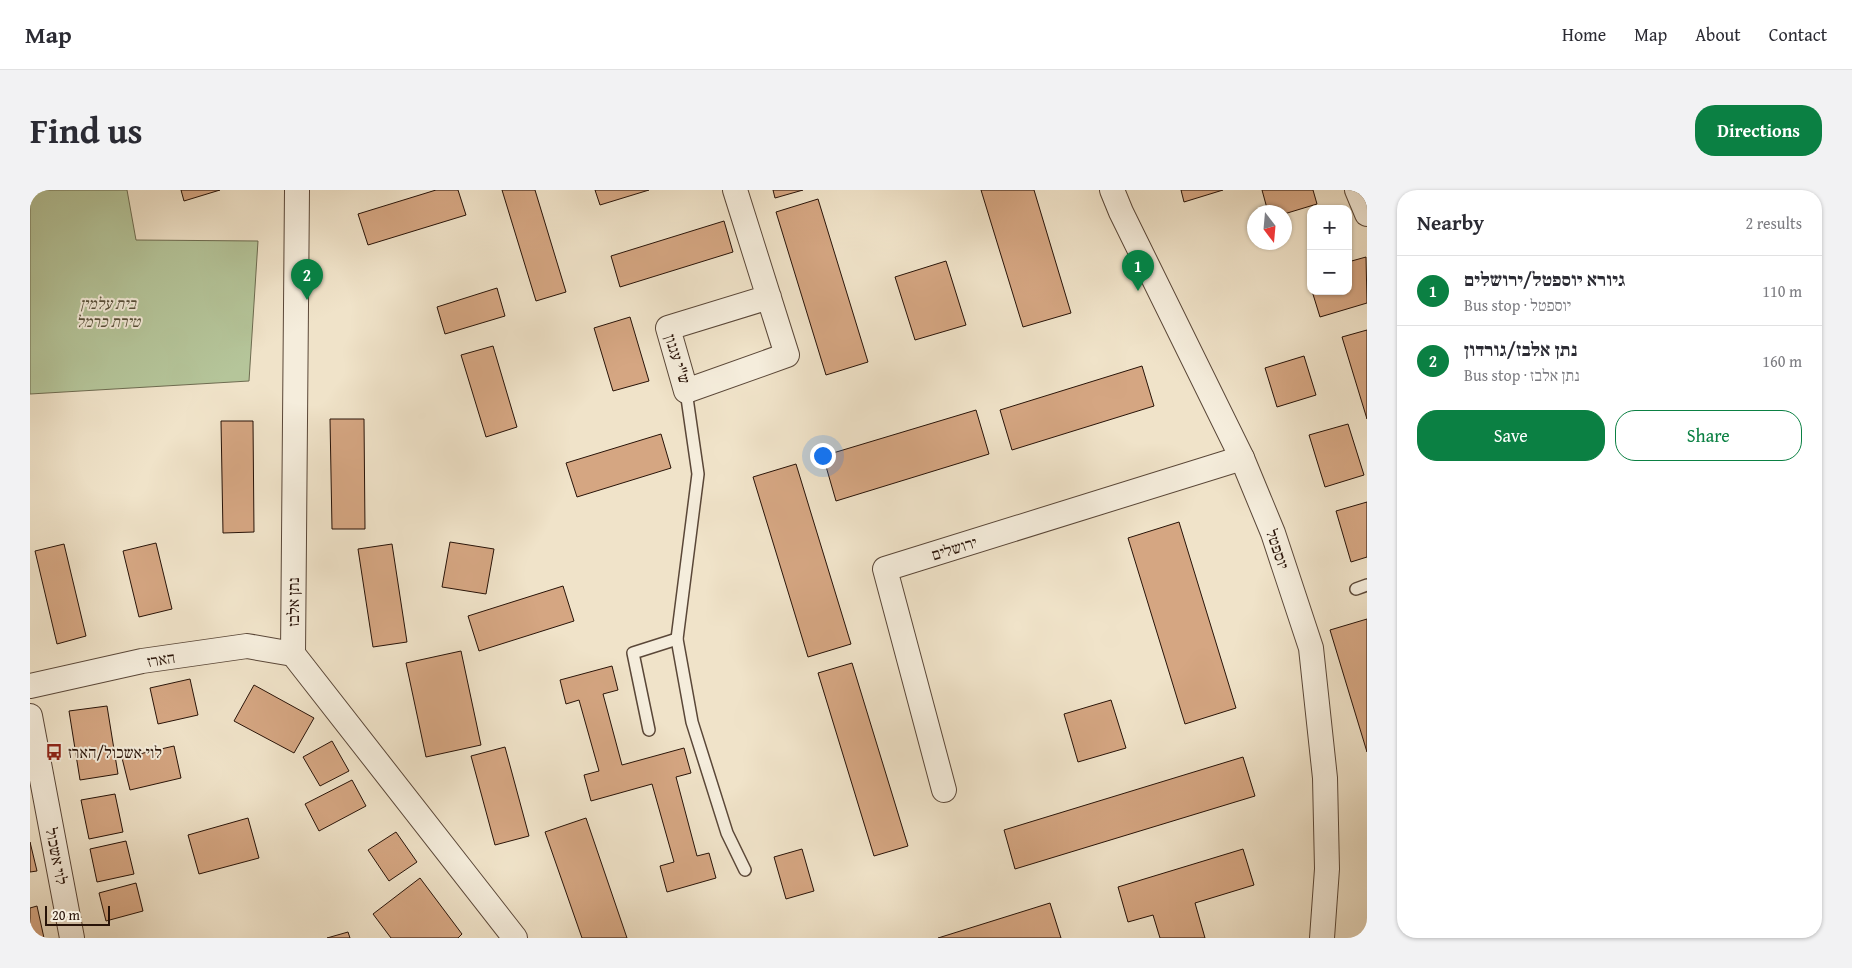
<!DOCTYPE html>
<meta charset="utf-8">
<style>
body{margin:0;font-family:"Gentium Book Plus","Frank Ruhl Libre",serif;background:#f2f2f3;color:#2b2b33}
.controls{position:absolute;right:15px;top:15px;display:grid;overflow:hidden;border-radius:10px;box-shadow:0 1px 4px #0004}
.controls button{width:45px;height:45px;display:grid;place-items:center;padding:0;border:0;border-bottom:1px solid #e1e1e2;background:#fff;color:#2b2b33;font:25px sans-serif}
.compass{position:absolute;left:1217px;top:15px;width:45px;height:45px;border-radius:50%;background:#fff;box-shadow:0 1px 4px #0004;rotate:164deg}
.scale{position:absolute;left:15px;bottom:12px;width:65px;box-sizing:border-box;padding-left:5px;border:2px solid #281308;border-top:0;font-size:14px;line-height:18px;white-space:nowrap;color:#281308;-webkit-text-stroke:4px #f5eddc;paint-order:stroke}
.you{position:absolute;left:792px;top:265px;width:18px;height:18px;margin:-12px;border:4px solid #fff;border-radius:50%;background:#1a73e8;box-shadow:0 0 0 8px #1a73e833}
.badge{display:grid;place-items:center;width:32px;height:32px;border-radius:50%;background:#0b8043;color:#fff;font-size:16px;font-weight:700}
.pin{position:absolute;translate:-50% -41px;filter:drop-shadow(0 1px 2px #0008)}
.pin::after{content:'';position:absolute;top:26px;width:18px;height:15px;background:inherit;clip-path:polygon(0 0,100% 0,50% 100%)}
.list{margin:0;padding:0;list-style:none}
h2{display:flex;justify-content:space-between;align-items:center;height:65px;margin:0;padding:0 20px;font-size:21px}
h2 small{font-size:16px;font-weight:400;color:#7c7c81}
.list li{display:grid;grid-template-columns:32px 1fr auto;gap:15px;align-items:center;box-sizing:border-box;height:70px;padding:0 20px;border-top:1px solid #e1e1e2}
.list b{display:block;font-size:19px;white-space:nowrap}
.list p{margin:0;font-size:16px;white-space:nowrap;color:#7c7c81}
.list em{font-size:16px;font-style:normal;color:#7c7c81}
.actions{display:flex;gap:10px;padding:15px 20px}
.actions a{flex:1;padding:11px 0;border:1px solid #0b8043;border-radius:20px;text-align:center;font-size:18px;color:#0b8043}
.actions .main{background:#0b8043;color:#fff}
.map{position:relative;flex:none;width:1337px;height:748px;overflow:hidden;border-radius:20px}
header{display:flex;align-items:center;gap:30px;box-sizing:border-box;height:70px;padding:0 25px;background:#fff;border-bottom:1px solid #e1e1e2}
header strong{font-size:24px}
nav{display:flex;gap:28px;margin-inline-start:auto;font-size:18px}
.intro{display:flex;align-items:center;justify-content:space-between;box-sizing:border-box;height:120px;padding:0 30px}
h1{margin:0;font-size:35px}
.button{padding:12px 22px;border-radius:20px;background:#0b8043;color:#fff;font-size:18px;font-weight:700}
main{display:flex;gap:30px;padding:0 30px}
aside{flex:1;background:#fff;border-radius:20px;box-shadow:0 1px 4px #0004}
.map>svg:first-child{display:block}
</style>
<header>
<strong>Map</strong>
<nav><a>Home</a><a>Map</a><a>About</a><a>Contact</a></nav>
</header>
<div class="intro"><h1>Find us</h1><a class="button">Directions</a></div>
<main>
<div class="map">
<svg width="1337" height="748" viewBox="0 0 1337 748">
<rect width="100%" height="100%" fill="#f0e3c9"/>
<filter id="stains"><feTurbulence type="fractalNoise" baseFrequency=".004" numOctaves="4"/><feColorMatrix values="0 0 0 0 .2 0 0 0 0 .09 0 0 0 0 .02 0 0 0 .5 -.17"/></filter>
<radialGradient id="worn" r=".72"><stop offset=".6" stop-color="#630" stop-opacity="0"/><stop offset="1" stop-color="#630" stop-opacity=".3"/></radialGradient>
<path fill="#b5c59a" stroke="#6e6c51" d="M0,0H97L106,50L228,51L219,191L0,204Z"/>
<g fill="#d5a682" stroke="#281308">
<path d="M151,0H190L154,11Z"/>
<path d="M406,0H428L436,25L338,55L328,24Z"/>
<path d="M472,0H505L536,102L506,111Z"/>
<path d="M565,0H619L570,15Z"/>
<path d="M743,0H773L745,8Z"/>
<path d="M951,0H1004L1041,123L993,137Z"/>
<path d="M1151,0H1193L1154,12Z"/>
<path d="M1232,0H1283L1287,14L1254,24V22H1238Z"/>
<path d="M788,9L838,172L796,185L746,22Z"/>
<path d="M694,31L703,62L590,97L581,66Z"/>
<path d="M1336,67L1337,113L1290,127L1282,101H1318V72Z"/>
<path d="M916,71L936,135L885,150L865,87Z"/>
<path d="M467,98L475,126L415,144L407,117Z"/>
<path d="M600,127L619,191L583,201L564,138Z"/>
<path d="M1337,140V229L1312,147Z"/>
<path d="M463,156L487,237L456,247L431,165Z"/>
<path d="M1274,166L1286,205L1247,217L1235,178Z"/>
<path d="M1112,176L1124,216L982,260L970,220Z"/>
<path d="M946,220L959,264L806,311L793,266Z"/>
<path d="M300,229H334L335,339H302Z"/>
<path d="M191,231H223L224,342L193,343Z"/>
<path d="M1318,234L1334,285L1295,297L1279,245Z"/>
<path d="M631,244L641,278L547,307L536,273Z"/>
<path d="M766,274L821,454L778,467L723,287Z"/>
<path d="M1337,312V367L1321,372L1306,321Z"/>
<path d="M1149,332L1206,518L1155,534L1098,348Z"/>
<path d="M420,352L464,359L456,404L412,397Z"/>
<path d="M126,353L142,419L109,427L93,361Z"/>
<path d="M34,354L56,446L27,454L5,361Z"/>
<path d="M362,354L377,452L343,457L328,359Z"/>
<path d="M533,396L544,431L449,461L438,426Z"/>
<path d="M1337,429V562L1300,440Z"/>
<path d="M431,461L451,555L396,567L376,473Z"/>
<path d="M822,473L878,656L844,666L788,483Z"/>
<path d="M582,476L588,500L573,504L592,575L654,558L661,583L646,587L667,666L679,663L686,688L637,702L630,676L644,672L622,594L561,611L554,585L569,581L549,510L536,514L530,490Z"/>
<path d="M160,489L168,525L128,534L120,498Z"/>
<path d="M224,495L284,528L264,563L204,531Z"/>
<path d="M1081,510L1096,558L1048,572L1034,524Z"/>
<path d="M77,516L88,584L50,590L39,521Z"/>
<path d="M302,551L319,581L290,596L273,567Z"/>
<path d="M144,556L151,588L100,600L92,568Z"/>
<path d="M475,557L499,646L465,655L441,566Z"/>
<path d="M1213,567L1225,606L985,679L974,640Z"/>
<path d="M322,590L336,616L289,641L275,614Z"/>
<path d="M85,604L93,642L59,649L51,610Z"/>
<path d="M218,628L229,668L169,684L158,645Z"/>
<path d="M556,628L597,748H552L515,642Z"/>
<path d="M366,642L387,672L359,691L338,660Z"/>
<path d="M96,651L104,684L67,692L60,659Z"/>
<path d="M0,652L7,681L0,682Z"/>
<path d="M772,659L784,701L756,709L744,667Z"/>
<path d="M1213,659L1224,695L1165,713L1175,748H1130L1123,725L1098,732L1088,697Z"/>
<path d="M390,688L432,744L428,748H361L343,724Z"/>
<path d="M106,693L113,721L76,731L69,703Z"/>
<path d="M1020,713L1031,748H908Z"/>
<path d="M7,716L14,748H0V718Z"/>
<path d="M318,742L320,748H297Z"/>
</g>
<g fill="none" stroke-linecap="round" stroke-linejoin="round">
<g stroke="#5a4738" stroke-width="14">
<g id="lane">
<path d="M656,201L668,284L647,449L662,532L697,643L715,680"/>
<path d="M1326,399L1337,395"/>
<path d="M619,540L603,463L647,449"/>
</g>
</g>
<g stroke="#5a4738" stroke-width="26">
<g id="street">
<path d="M267,0L263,464L485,748"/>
<path d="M705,0L757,165L656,201L638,138L739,107"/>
<path d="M1082,0L1091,22L1212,268L1243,343L1281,458L1295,588L1297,679L1292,748"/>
<path d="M1327,0L1337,24"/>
<path d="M0,496L112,471L217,456L263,464"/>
<path d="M0,526L42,748"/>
<path d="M914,600L855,379L1212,268"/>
</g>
</g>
<use href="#lane" stroke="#f5eddc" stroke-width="11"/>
<use href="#street" stroke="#f5eddc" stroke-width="24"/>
</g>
<defs>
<g id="bus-bare" transform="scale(1.35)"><path d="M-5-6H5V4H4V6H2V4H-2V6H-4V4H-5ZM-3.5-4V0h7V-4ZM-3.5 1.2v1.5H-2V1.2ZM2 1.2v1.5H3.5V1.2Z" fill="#8f2418" stroke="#f5eddc" stroke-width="2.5" paint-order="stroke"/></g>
</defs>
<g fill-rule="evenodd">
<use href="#bus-bare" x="24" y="562"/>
</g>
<g text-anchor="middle" stroke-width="4" stroke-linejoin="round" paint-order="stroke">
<g font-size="16" font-style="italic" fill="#59513b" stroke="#f5eddc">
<text x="78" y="119">בית עלמין<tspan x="78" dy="18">טירת כרמל</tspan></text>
</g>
<g font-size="16" fill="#281308" stroke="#f5eddc">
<text transform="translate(648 169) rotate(72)" y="6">ש"י עגנון</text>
<text transform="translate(924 358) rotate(-17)" y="6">ירושלים</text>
<text transform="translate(1248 359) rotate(71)" y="6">יוספטל</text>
<text transform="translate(263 412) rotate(-90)" y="6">נתן אלבז</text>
<text transform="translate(131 469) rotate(-9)" y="6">הארז</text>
<text transform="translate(27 666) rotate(79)" y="6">לוי אשכול</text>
</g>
<g font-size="16" fill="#281308" stroke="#f5eddc" text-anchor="start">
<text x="38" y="568">לוי אשכול/הארז</text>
</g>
</g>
<rect width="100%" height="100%" filter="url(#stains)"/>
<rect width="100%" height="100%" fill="url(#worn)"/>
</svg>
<div class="controls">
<button>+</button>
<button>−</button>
</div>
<svg class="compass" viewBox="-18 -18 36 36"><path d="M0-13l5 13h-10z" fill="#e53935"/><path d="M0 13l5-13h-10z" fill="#7c7c81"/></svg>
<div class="scale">20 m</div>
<div class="you"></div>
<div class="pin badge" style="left:1108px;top:101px">1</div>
<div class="pin badge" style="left:277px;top:110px">2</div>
</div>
<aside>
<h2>Nearby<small>2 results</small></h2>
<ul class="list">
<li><span class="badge">1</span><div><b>גיורא יוספטל/ירושלים</b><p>Bus stop · יוספטל</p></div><em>110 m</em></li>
<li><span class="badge">2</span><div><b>נתן אלבז/גורדון</b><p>Bus stop · נתן אלבז</p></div><em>160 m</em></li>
</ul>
<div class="actions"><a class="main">Save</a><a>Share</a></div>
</aside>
</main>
